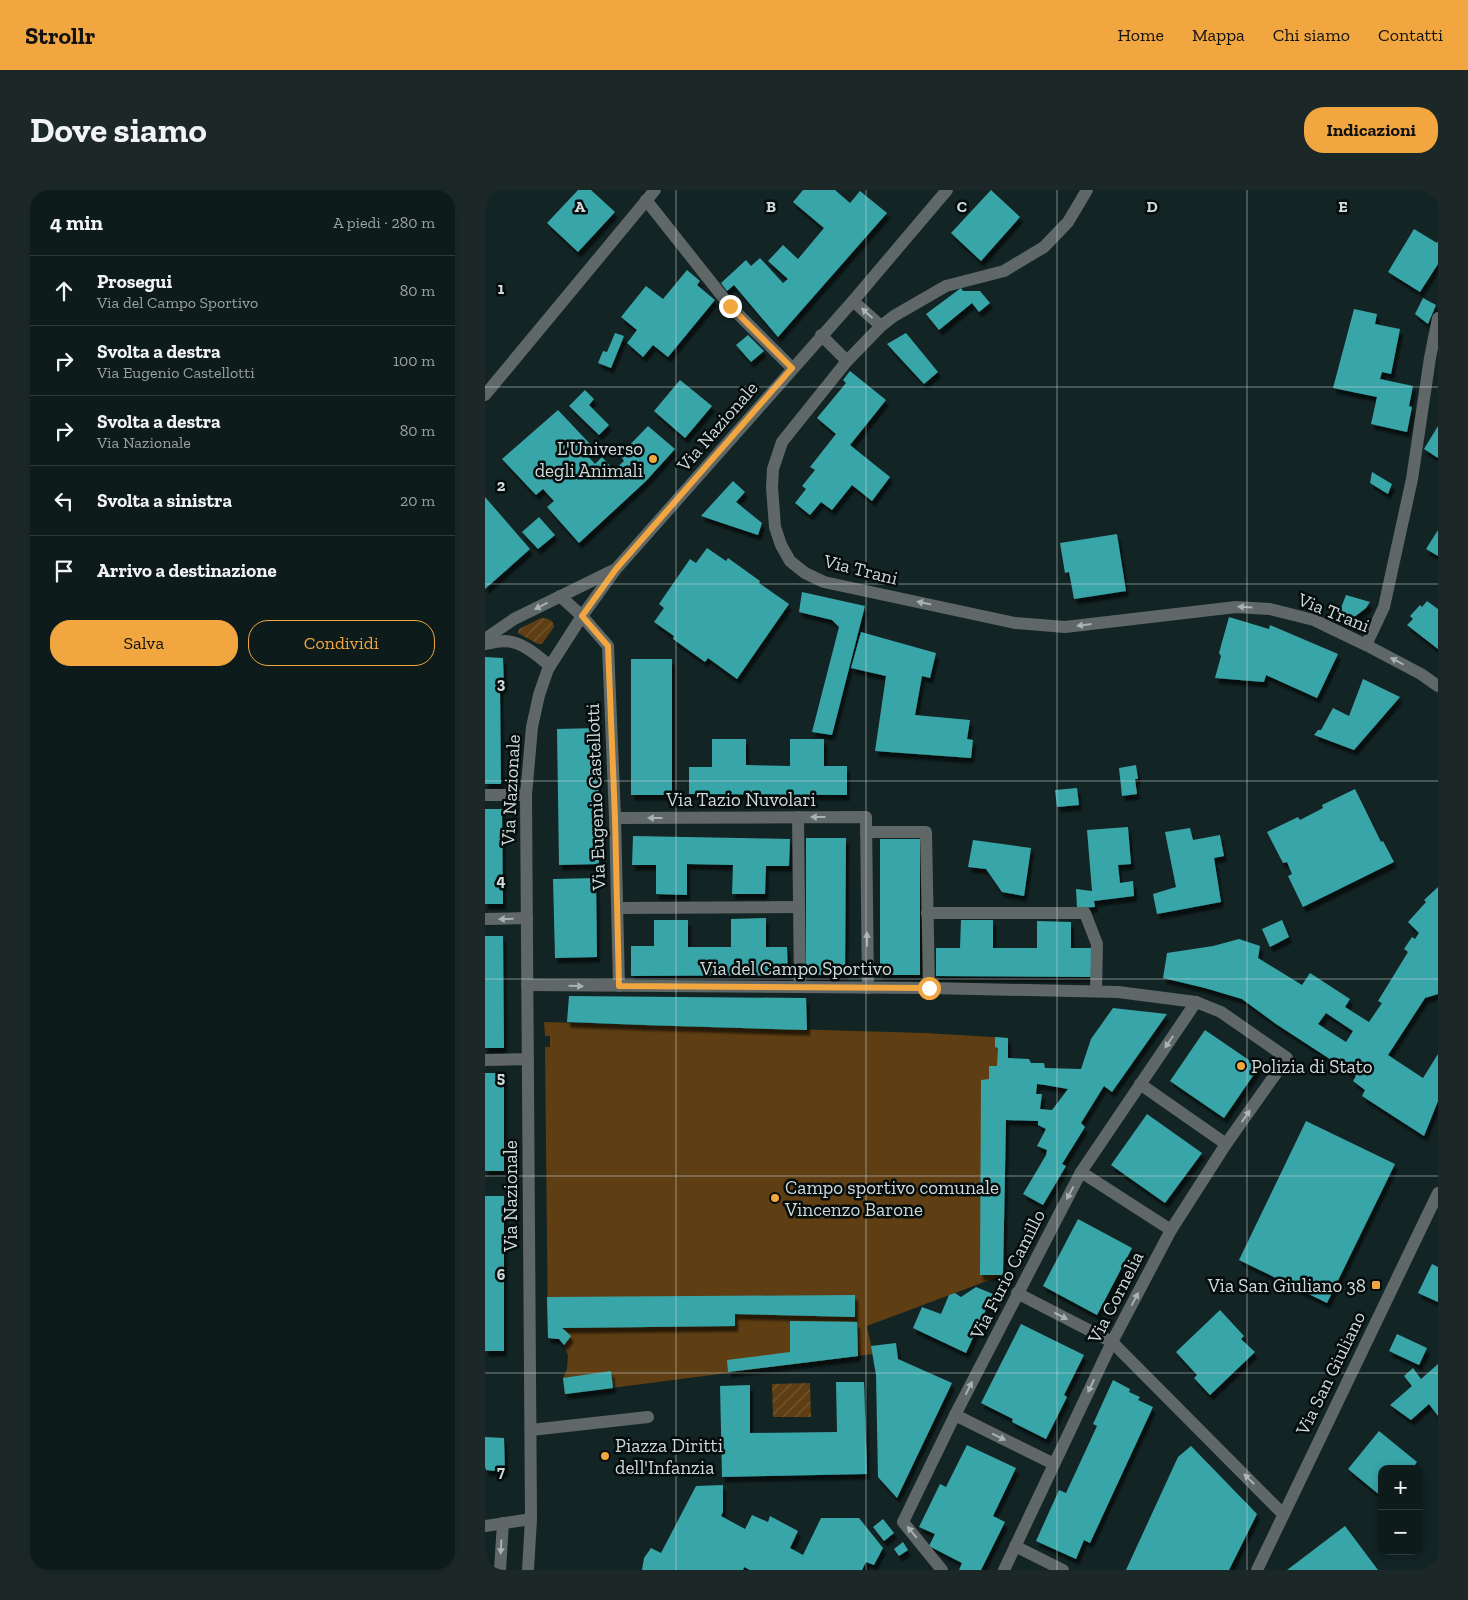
<!DOCTYPE html>
<html lang="it">
<meta charset="utf-8">
<style>
body{margin:0;font-family:"Zilla Slab",serif;background:#1c2828;color:#f1f3f6}
.controls{position:absolute;right:15px;bottom:15px;display:grid;overflow:hidden;border-radius:10px;box-shadow:0 2px 8px #0003}
.controls button{width:45px;height:45px;display:grid;place-items:center;padding:0;border:0;border-bottom:1px solid #2e393a;background:#0e1b1b;color:#f1f3f6;font:25px sans-serif}
.stop{position:absolute;width:15px;height:15px;margin:-11px;border:4px solid #f1a63f;border-radius:50%;background:#fff}
.stop.end{background:#f1a63f;border-color:#fff;box-shadow:0 1px 5px #0008}
.list{margin:0;padding:0;list-style:none}
h2{display:flex;justify-content:space-between;align-items:center;height:65px;margin:0;padding:0 20px;font-size:21px}
h2 small{font-size:16px;font-weight:400;color:#9ba1a3}
.list li{display:grid;grid-template-columns:32px 1fr auto;gap:15px;align-items:center;box-sizing:border-box;height:70px;padding:0 20px;border-top:1px solid #2e393a}
.list b{display:block;font-size:19px;white-space:nowrap}
.list p{margin:0;font-size:16px;white-space:nowrap;color:#9ba1a3}
.list em{font-size:16px;font-style:normal;color:#9ba1a3}
.actions{display:flex;gap:10px;padding:15px 20px}
.actions a{flex:1;padding:11px 0;border:1px solid #f1a63f;border-radius:20px;text-align:center;font-size:18px;color:#f1a63f}
.actions .main{background:#f1a63f;color:#111}
.icon{flex:none;width:28px;height:28px;fill:none;stroke:currentColor;stroke-width:2;stroke-linecap:round;stroke-linejoin:round}
.map{position:relative;flex:none;width:953px;height:1380px;overflow:hidden;border-radius:20px}
header{display:flex;align-items:center;gap:30px;box-sizing:border-box;height:70px;padding:0 25px;background:#f1a63f;color:#111}
header strong{font-size:24px}
nav{display:flex;gap:28px;margin-inline-start:auto;font-size:18px}
.intro{display:flex;align-items:center;justify-content:space-between;box-sizing:border-box;height:120px;padding:0 30px}
h1{margin:0;font-size:35px}
.button{padding:12px 22px;border-radius:20px;background:#f1a63f;color:#111;font-size:18px;font-weight:700}
main{display:flex;gap:30px;padding:0 30px}
aside{flex:1;background:#0e1b1b;border-radius:20px;box-shadow:0 2px 8px #0003}
.map>svg:first-child{display:block}
</style>
<header>
<strong>Strollr</strong>
<nav><a>Home</a><a>Mappa</a><a>Chi siamo</a><a>Contatti</a></nav>
</header>
<div class="intro"><h1>Dove siamo</h1><a class="button">Indicazioni</a></div>
<main>
<aside>
<h2>4 min<small>A piedi · 280 m</small></h2>
<ul class="list">
<li><svg class="icon" aria-label="ahead" viewBox="0 0 24 24"><path d="M12 20V5M6 11l6-6 6 6"/></svg><div><b>Prosegui</b><p>Via del Campo Sportivo</p></div><em>80 m</em></li>
<li><svg class="icon" aria-label="right" viewBox="0 0 24 24"><path d="M7 20v-9h11M14 6l5 5-5 5"/></svg><div><b>Svolta a destra</b><p>Via Eugenio Castellotti</p></div><em>100 m</em></li>
<li><svg class="icon" aria-label="right" viewBox="0 0 24 24"><path d="M7 20v-9h11M14 6l5 5-5 5"/></svg><div><b>Svolta a destra</b><p>Via Nazionale</p></div><em>80 m</em></li>
<li><svg class="icon" aria-label="left" viewBox="0 0 24 24"><path d="M17 20v-9H6M10 6l-5 5 5 5"/></svg><div><b>Svolta a sinistra</b></div><em>20 m</em></li>
<li><svg class="icon" aria-label="arrive" viewBox="0 0 24 24"><path d="M6 21V4h12l-3 4 3 4H6"/></svg><div><b>Arrivo a destinazione</b></div></li>
</ul>
<div class="actions"><a class="main">Salva</a><a>Condividi</a></div>
</aside>
<div class="map">
<svg width="953" height="1380" viewBox="0 0 953 1380">
<defs>
<pattern id="garden-furrows" width="10" height="10" patternUnits="userSpaceOnUse" patternTransform="scale(1.25)"><rect width="10" height="10" fill="#5e3e12"/><path d="M-1 1l2-2M0 10L10 0M9 11l2-2" fill="none" stroke="#745934"/></pattern>
<filter id="shadow"><feDropShadow dx="3" dy="5.5" stdDeviation="1" flood-color="#0009"/></filter>
</defs>
<rect width="100%" height="100%" fill="#132424"/>
<g fill="url(#garden-furrows)">
<path d="M56,428C62,428 69,430 69,437L57,454H53L33,443L34,439Z"/>
<path d="M325,1193L326,1227H288L287,1194Z"/>
</g>
<path fill="#5e3e12" d="M59,832L441,843L523,848L521,890L518,1085L382,1136L388,1164L80,1204L78,1188L82,1179L83,1165L79,1155L74,1149L63,1148L60,857H65V846H60Z"/>
<g fill="#39a5a9" fill-rule="evenodd" filter="url(#shadow)">
<path d="M93,0H106L130,22L93,62L62,33Z"/>
<path d="M318,0H350L365,13L375,1L402,23L293,147L249,95L242,101L236,93L261,70L266,76L275,68L298,93L303,89L283,71L298,55L313,69L339,38L308,12Z"/>
<path d="M506,0L535,27L496,71L466,43Z"/>
<path d="M929,39L952,53L953,51V74L935,102L903,82Z"/>
<path d="M202,80L215,91L212,95L230,110L183,167L168,155L158,167L142,153L152,140L136,127L161,96L178,109Z"/>
<path d="M476,98L478,101H495L505,113L494,122L487,113L454,140L441,124Z"/>
<path d="M938,108L951,115L943,134L930,124Z"/>
<path d="M869,119L892,124L890,134L915,139L906,184L897,182L895,189L928,196L924,216L927,217L922,242L886,234L892,207L848,198Z"/>
<path d="M130,143L139,146L126,178L113,173L118,161L122,162Z"/>
<path d="M421,143L453,182L439,194L402,154Z"/>
<path d="M263,145L279,161L266,172L251,155Z"/>
<path d="M365,181L401,210L365,255L405,287L387,311L367,295L347,320L336,312L325,325L310,313L321,299L317,296L330,280L325,277L351,244L332,228L361,193L358,190Z"/>
<path d="M195,190L227,216L200,248L169,221Z"/>
<path d="M100,200L109,209L104,215L124,235L114,245L84,216Z"/>
<path d="M73,220L106,255L99,262L110,274L117,267L129,280L139,271L135,265L163,236L190,259L161,291L94,353L62,317L69,311L58,299L51,305L17,269Z"/>
<path d="M953,236V268L939,259Z"/>
<path d="M887,282L907,294L903,304L885,293Z"/>
<path d="M248,291L260,302L251,312L277,333L273,345L216,326Z"/>
<path d="M0,307L45,359L0,399Z"/>
<path d="M54,327L70,345L53,359L37,342Z"/>
<path d="M953,340V366L941,359Z"/>
<path d="M632,344L641,401L589,409L584,382L580,383L575,353Z"/>
<path d="M222,358L241,371L243,368L275,391L274,393L304,414L252,489L223,468L220,472L188,449L189,446L169,432L179,418L174,414L205,369L211,373Z"/>
<path d="M317,402L380,416L347,545L327,542L354,437L347,430L314,422Z"/>
<path d="M861,405L885,412L881,418L868,428L854,423Z"/>
<path d="M942,411L953,419V459L922,435L928,429L925,426L935,415L937,417Z"/>
<path d="M744,427L784,439L785,435L853,464L832,508L781,485L779,492L730,488L736,466L734,463Z"/>
<path d="M376,442L451,463L445,488L437,486L430,525L485,530L482,549L488,550L486,568L390,561L401,486L366,478Z"/>
<path d="M0,467L18,468L19,497L15,499L16,594H0Z"/>
<rect x="146" y="469" width="41" height="136"/>
<path d="M878,489L915,507L869,560L829,545L833,540H836L848,518L864,526Z"/>
<path d="M113,538L114,674L74,675L72,539Z"/>
<path d="M227,549H261V575L305,576V549H339V576H362V605L204,604V577H227Z"/>
<path d="M651,575L653,589H650L652,604L637,606L634,578Z"/>
<path d="M592,598L594,615L572,617L570,600Z"/>
<path d="M870,599L896,652L898,651L909,672L818,717L803,686L807,684L802,672L798,673L782,642L813,627L815,630L838,618L837,615Z"/>
<path d="M0,619H17L18,714H0Z"/>
<path d="M643,637L646,674L633,675L635,693L648,691L649,706L609,711L610,717L592,718L591,699L607,701L602,640Z"/>
<path d="M705,638L708,650L735,645L739,666L729,668L736,712L672,724L668,704L691,697L680,642Z"/>
<path d="M148,646L305,649L304,676H281L280,704H247L248,675L202,674V705L171,704V675H147Z"/>
<path d="M321,648H361L360,785H321Z"/>
<rect x="395" y="649" width="40" height="136"/>
<path d="M488,650L546,658L539,706L517,702L501,679L483,677Z"/>
<path d="M111,688L112,767L70,768L68,689Z"/>
<path d="M953,697V804L940,808L903,865L938,888L953,864V911L939,946L877,906L880,900L868,891L871,886L791,834L757,809L720,798L678,788L682,763L728,756L754,749L775,756L773,768L817,795L825,783L865,809L860,817L884,832L897,813L893,811L923,762L919,759L927,747L930,749L934,743L923,732L941,712L939,710ZM841,823L868,841L861,852L833,834Z"/>
<path d="M281,728V757H302L303,785L146,786V756H169V730H203V757H246V729Z"/>
<path d="M476,730H508V758H552V731L586,732V758H608V787L451,786V758H475Z"/>
<path d="M797,730L804,747L785,757L777,739Z"/>
<path d="M0,746H18L19,858H0Z"/>
<path d="M84,806L321,808L322,840L159,835L82,832Z"/>
<path d="M628,818L682,824L627,902L619,896L596,933L600,937L577,974L581,976L558,1015L538,1004L561,965L562,960L552,956L561,939L553,935V931L521,930L518,1085H495L496,890L504,889V876H512L513,858L510,857V847L523,848V868L544,869L546,873H559L560,878L596,879L606,849ZM552,894L560,895L583,899L567,920L555,919L557,904H551Z"/>
<path d="M720,840L774,877L739,928L685,891Z"/>
<rect x="0" y="883" width="19" height="98"/>
<path d="M662,924L717,963L680,1013L626,975Z"/>
<path d="M821,931L910,974L842,1113L754,1070Z"/>
<rect x="0" y="1006" width="19" height="155"/>
<path d="M593,1029L647,1058L612,1125L558,1096Z"/>
<path d="M947,1074L953,1077V1112L933,1103Z"/>
<path d="M491,1097L508,1104L481,1163L428,1138L437,1117L456,1124L464,1105L470,1103L476,1107Z"/>
<path d="M370,1105V1127L250,1124V1136L77,1138L86,1146L79,1155L74,1149L63,1148L62,1107Z"/>
<path d="M735,1120L759,1146L756,1149L770,1162L725,1205L709,1188L712,1185L691,1162Z"/>
<path d="M305,1131L372,1132L373,1166L243,1182L242,1170L305,1162Z"/>
<path d="M536,1134L599,1165L579,1205L582,1207L561,1249L527,1232L528,1229L496,1213Z"/>
<path d="M912,1144L942,1158L934,1175L904,1161Z"/>
<path d="M411,1153L413,1169L467,1193L412,1308L393,1287L391,1185L386,1156Z"/>
<path d="M953,1174V1226L944,1214L926,1230L905,1215L927,1196L919,1186L928,1178L936,1189Z"/>
<path d="M126,1181L128,1198L80,1204L78,1188Z"/>
<path d="M628,1190L645,1199L644,1202L655,1207L653,1210L668,1217L605,1353L599,1350L591,1369L551,1351L574,1300L581,1303L612,1236L608,1234Z"/>
<path d="M351,1192H379L382,1284L237,1287L235,1196L265,1195V1243L352,1242Z"/>
<path d="M894,1241L932,1272L927,1279H897V1307L863,1279Z"/>
<path d="M0,1247L19,1248L20,1282L1,1280L0,1277Z"/>
<path d="M482,1255L531,1278L508,1326L520,1332L496,1380H474L477,1373L444,1356L450,1344L434,1337L455,1294L461,1297Z"/>
<path d="M706,1256L772,1324L744,1380H641L693,1267Z"/>
<path d="M238,1295V1322L236,1326L260,1339L267,1325L283,1332L285,1326L313,1341L305,1358L318,1365L336,1328H374L398,1358L389,1375L381,1372L377,1380H265L259,1377L258,1380H157L159,1368L166,1358L176,1363L211,1296Z"/>
<path d="M398,1329L409,1343L399,1351L388,1337Z"/>
<path d="M860,1336L893,1380H802Z"/>
<path d="M418,1352L423,1360L414,1366L409,1359Z"/>
</g>
<g fill="none" stroke-linecap="round" stroke-linejoin="round">
<g stroke="#5f6767" stroke-width="12">
<path d="M602,0L583,32L559,57L519,81L461,96L409,126L396,136L362,171L297,252L288,279L287,297L290,337L296,355L305,371L320,383L339,392L530,433L580,437L751,417L785,419L829,430L881,455L936,484L953,496"/>
<path d="M161,10L245,116L307,178"/>
<path d="M368,111L396,136"/>
<path d="M336,145L362,171"/>
<path d="M0,205L170,0"/>
<path d="M75,406L97,426L123,456L130,628L134,796"/>
<path d="M0,449L29,429L129,380"/>
<path d="M0,454C6,453 14,451 20,451C38,452 52,465 65,476"/>
<path d="M881,455L899,417L927,289L945,168L953,128"/>
<path d="M0,605H41"/>
<path d="M313,627L315,797"/>
<path d="M130,628L381,627L383,798"/>
<path d="M381,642H441L444,798"/>
<path d="M133,718L314,717"/>
<path d="M442,723H600L612,754L611,801"/>
<path d="M0,729L42,728"/>
<path d="M42,795L444,798L633,802L711,812L736,822L802,868L741,954L686,1040L627,1152L519,1380"/>
<path d="M0,870L43,869"/>
<path d="M655,894L741,954"/>
<path d="M596,982L686,1040"/>
<path d="M532,1103L627,1152L798,1324"/>
<path d="M470,1225L569,1274"/>
<path d="M46,1240L163,1227"/>
<path d="M0,1336L46,1329"/>
<path d="M530,1356L578,1380"/>
<path d="M15,1380L18,1333"/>
<path d="M43,1380L46,1329L41,605L47,537L54,505L63,479L97,426L131,379L368,111L462,0"/>
<path d="M457,1380L418,1332L470,1225L596,982L711,812"/>
<path d="M772,1380L953,1003"/>
</g>
</g>
<defs><path id="oneway-solid" d="M-6-.8H1V-3.2L6.5 0L1 3.2V.8H-6Z" transform="scale(1.25)"/></defs>
<g fill="#a8b2b2">
<use href="#oneway-solid" transform="translate(382 123) rotate(-138)"/>
<use href="#oneway-solid" transform="translate(439 413) rotate(-168)"/>
<use href="#oneway-solid" transform="translate(56 416) rotate(153)"/>
<use href="#oneway-solid" transform="translate(760 417) rotate(-177)"/>
<use href="#oneway-solid" transform="translate(599 435) rotate(173)"/>
<use href="#oneway-solid" transform="translate(912 471) rotate(-152)"/>
<use href="#oneway-solid" transform="translate(333 627) rotate(180)"/>
<use href="#oneway-solid" transform="translate(170 628) rotate(180)"/>
<use href="#oneway-solid" transform="translate(21 729) rotate(179)"/>
<use href="#oneway-solid" transform="translate(382 749) rotate(-90)"/>
<use href="#oneway-solid" transform="translate(91 796) rotate(1)"/>
<use href="#oneway-solid" transform="translate(684 852) rotate(124)"/>
<use href="#oneway-solid" transform="translate(761 926) rotate(-55)"/>
<use href="#oneway-solid" transform="translate(585 1003) rotate(118)"/>
<use href="#oneway-solid" transform="translate(650 1109) rotate(-62)"/>
<use href="#oneway-solid" transform="translate(576 1126) rotate(27)"/>
<use href="#oneway-solid" transform="translate(606 1196) rotate(115)"/>
<use href="#oneway-solid" transform="translate(484 1198) rotate(-63)"/>
<use href="#oneway-solid" transform="translate(514 1247) rotate(26)"/>
<use href="#oneway-solid" transform="translate(764 1289) rotate(-135)"/>
<use href="#oneway-solid" transform="translate(427 1342) rotate(-129)"/>
<use href="#oneway-solid" transform="translate(16 1357) rotate(93)"/>
</g>
<g fill="none" stroke-linecap="round" stroke-linejoin="round">
<path stroke="#f1a63f" stroke-width="6" d="M245,116L307,178L131,379L97,426L123,456L130,628L134,796L444,798"/>
</g>
<path fill="none" stroke="#d0dada" stroke-width="1" stroke-opacity="0.55" d="M191,0V1380M381,0V1380M572,0V1380M762,0V1380M0,197H953M0,394H953M0,591H953M0,789H953M0,986H953M0,1183H953"/>
<g fill="#f1a63f" stroke="#050c0c" stroke-width="2">
<circle cx="168" cy="269" r="5"/>
<circle cx="756" cy="876" r="5"/>
<circle cx="290" cy="1008" r="5"/>
<rect x="886" y="1090" width="10" height="10" rx="2.5"/>
<circle cx="120" cy="1266" r="5"/>
</g>
<g text-anchor="middle" stroke-width="5" stroke-linejoin="round" paint-order="stroke">
<g font-size="19" fill="#d0dada" stroke="#050c0c">
<text transform="translate(232 236) rotate(-49)" y="7">Via Nazionale</text>
<text transform="translate(376 379) rotate(14)" y="7">Via Trani</text>
<text transform="translate(849 422) rotate(22)" y="7">Via Trani</text>
<text transform="translate(25 600) rotate(-87)" y="7">Via Nazionale</text>
<text transform="translate(110 607) rotate(-92)" y="7">Via Eugenio Castellotti</text>
<text x="256" y="616">Via Tazio Nuvolari</text>
<text x="311" y="785">Via del Campo Sportivo</text>
<text transform="translate(25 1006) rotate(-90)" y="7">Via Nazionale</text>
<text transform="translate(522 1084) rotate(-63)" y="7">Via Furio Camillo</text>
<text transform="translate(630 1107) rotate(-63)" y="7">Via Cornelia</text>
<text transform="translate(845 1183) rotate(-64)" y="7">Via San Giuliano</text>
</g>
<g font-size="19" fill="#d0dada" stroke="#050c0c" text-anchor="start">
<text x="158" y="265" text-anchor="end">L'Universo<tspan x="158" dy="22">degli Animali</tspan></text>
<text x="766" y="883">Polizia di Stato</text>
<text x="300" y="1004">Campo sportivo comunale<tspan x="300" dy="22">Vincenzo Barone</tspan></text>
<text x="881" y="1102" text-anchor="end">Via San Giuliano 38</text>
<text x="130" y="1262">Piazza Diritti<tspan x="130" dy="22">dell'Infanzia</tspan></text>
</g>
</g>
<g font-size="16" text-anchor="middle" font-weight="bold" fill="#d0dada" stroke="#050c0c" stroke-width="5" stroke-linejoin="round" paint-order="stroke">
<text x="95" y="22">A</text>
<text x="286" y="22">B</text>
<text x="477" y="22">C</text>
<text x="667" y="22">D</text>
<text x="858" y="22">E</text>
<text x="16" y="104">1</text>
<text x="16" y="301">2</text>
<text x="16" y="499">3</text>
<text x="16" y="696">4</text>
<text x="16" y="893">5</text>
<text x="16" y="1090">6</text>
<text x="16" y="1287">7</text>
</g>
</svg>
<div class="controls">
<button>+</button>
<button>−</button>
</div>
<div class="stop" style="left:444px;top:798px"></div>
<div class="stop end" style="left:245px;top:116px"></div>
</div>
</main>
